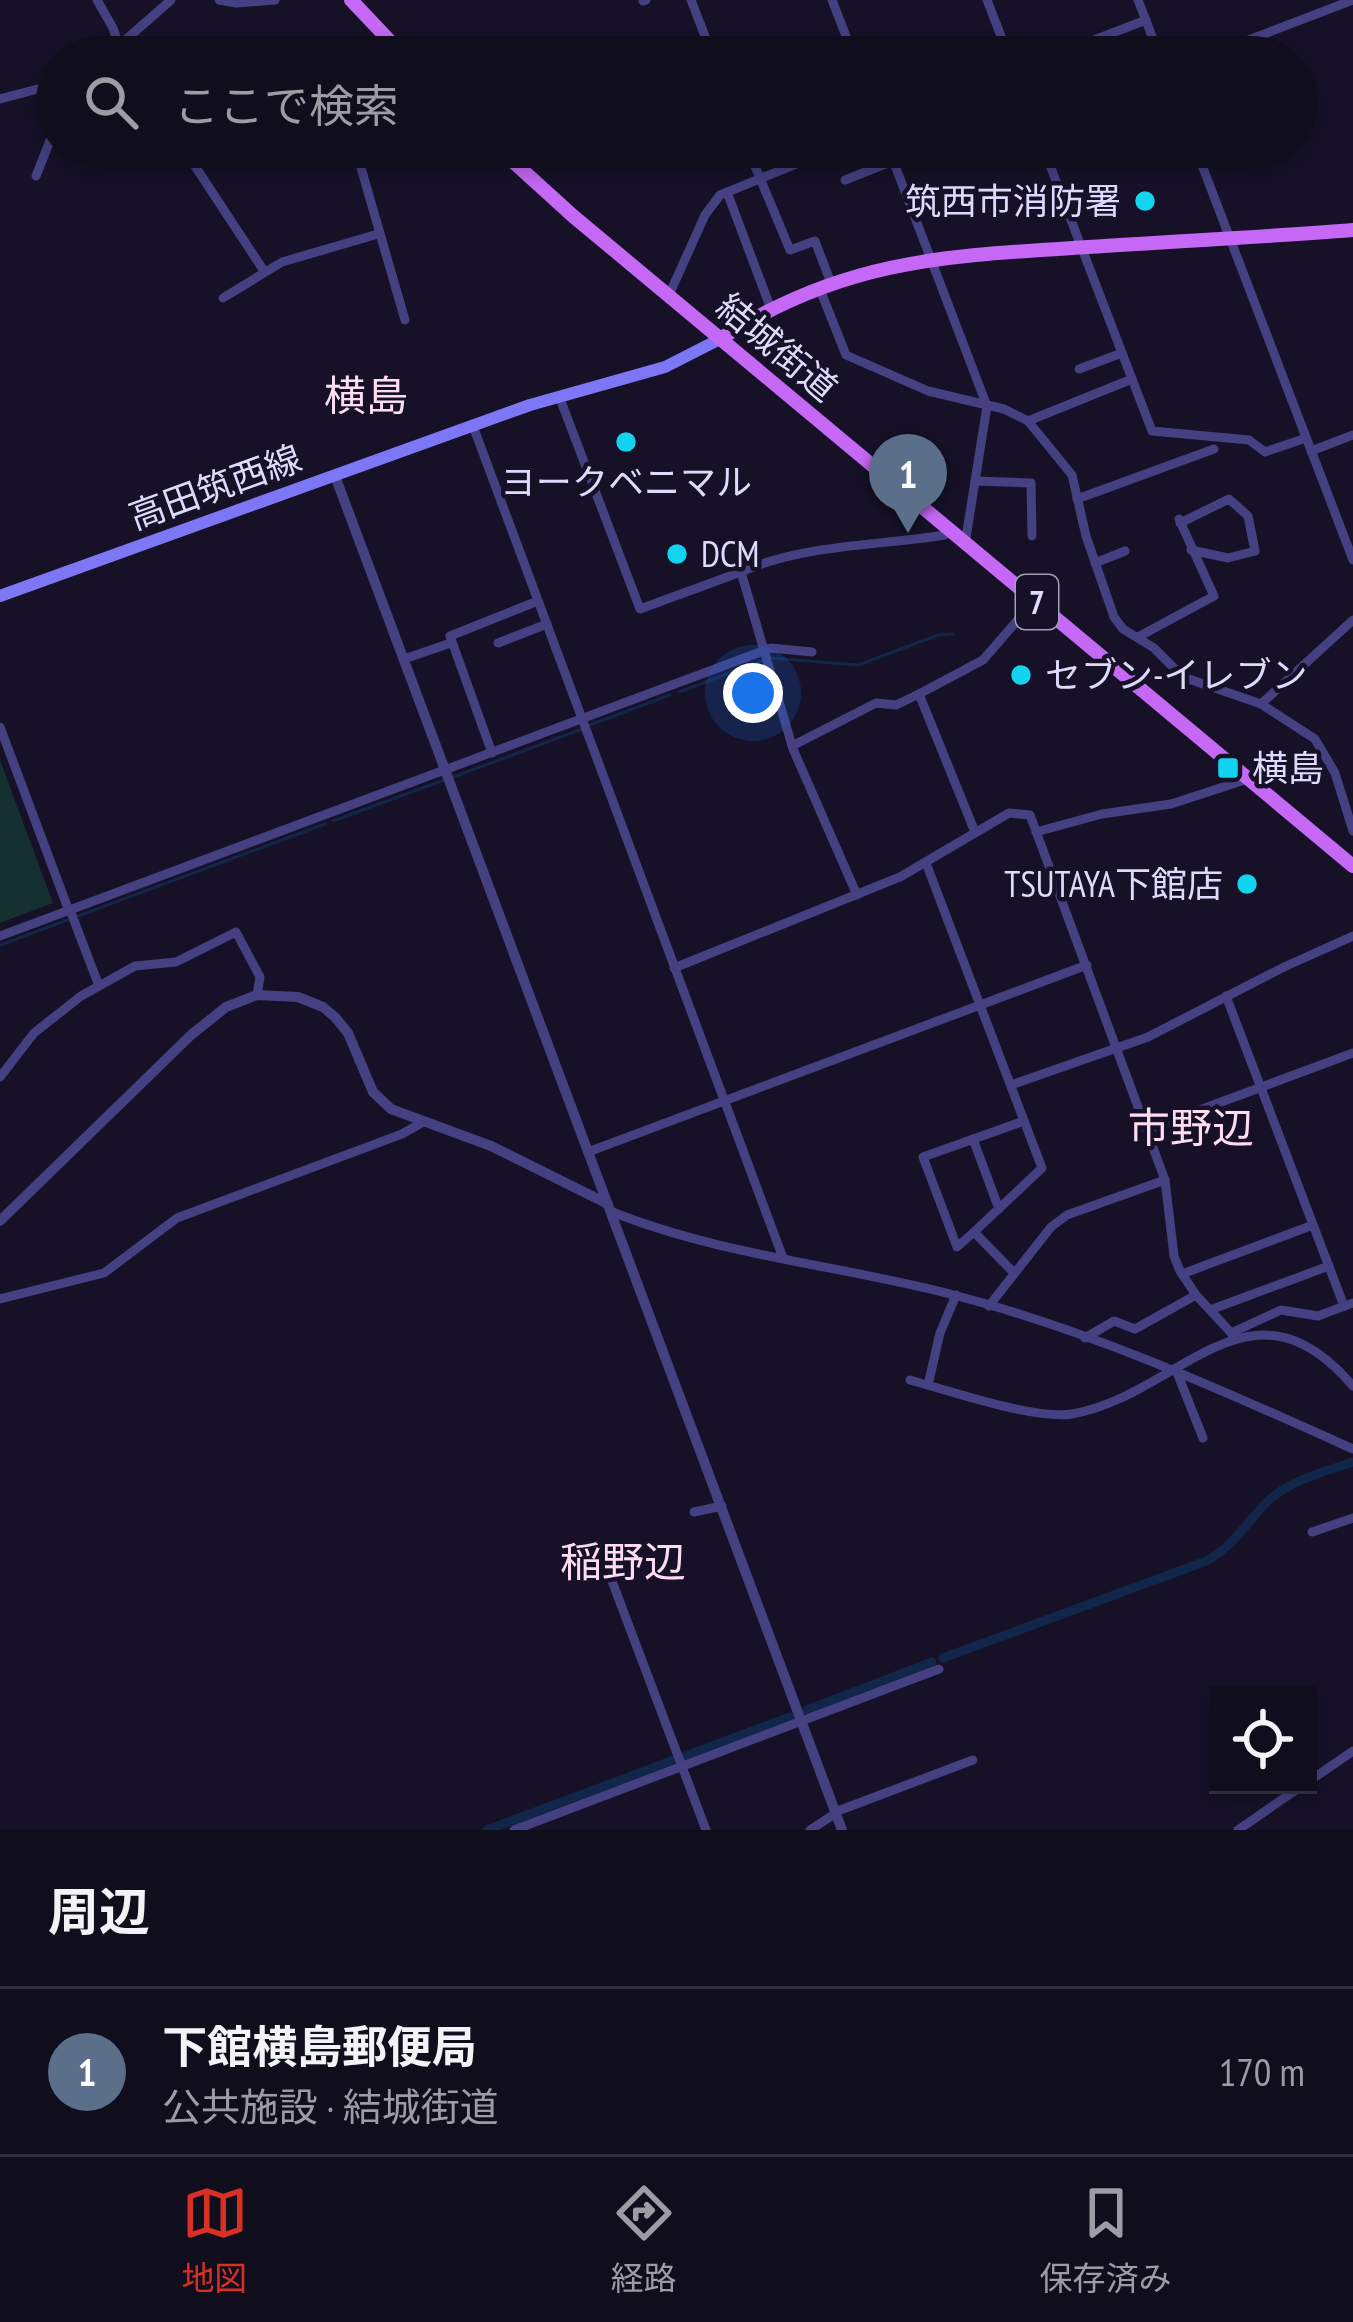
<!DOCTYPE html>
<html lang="ja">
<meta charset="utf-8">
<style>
body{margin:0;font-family:"PT Sans Narrow","Noto Sans JP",sans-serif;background:#191626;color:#f1f3f6}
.controls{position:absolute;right:36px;bottom:36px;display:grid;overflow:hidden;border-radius:0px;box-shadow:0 6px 18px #0003}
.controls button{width:108px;height:108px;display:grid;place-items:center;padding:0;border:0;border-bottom:3px solid #302d3b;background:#100d1d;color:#f1f3f6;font:60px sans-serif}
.you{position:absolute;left:753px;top:693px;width:42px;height:42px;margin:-30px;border:9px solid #fff;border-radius:50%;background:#1a73e8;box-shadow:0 0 0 18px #1a73e833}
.badge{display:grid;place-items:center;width:78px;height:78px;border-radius:50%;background:#d93025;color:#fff;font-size:39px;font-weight:700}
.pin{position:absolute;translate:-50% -99px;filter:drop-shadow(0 3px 6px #0008)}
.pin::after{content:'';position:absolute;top:63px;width:42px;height:36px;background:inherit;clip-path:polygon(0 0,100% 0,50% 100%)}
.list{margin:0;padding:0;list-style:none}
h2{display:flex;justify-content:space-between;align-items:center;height:156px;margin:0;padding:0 48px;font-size:51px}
h2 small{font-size:39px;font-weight:400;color:#9c9ca4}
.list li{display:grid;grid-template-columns:78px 1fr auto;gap:36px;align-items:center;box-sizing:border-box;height:168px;padding:0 48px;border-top:3px solid #302d3b}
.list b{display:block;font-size:45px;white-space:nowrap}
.list p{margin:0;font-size:39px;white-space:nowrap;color:#9c9ca4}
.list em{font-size:39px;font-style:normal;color:#9c9ca4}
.icon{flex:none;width:66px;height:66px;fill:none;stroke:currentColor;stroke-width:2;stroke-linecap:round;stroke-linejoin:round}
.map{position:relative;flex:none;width:1353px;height:1830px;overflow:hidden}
.search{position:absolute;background:#100d1d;box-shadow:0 6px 18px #0003;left:36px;right:36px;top:36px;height:132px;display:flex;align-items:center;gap:30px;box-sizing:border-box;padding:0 42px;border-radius:66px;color:#9c9ca4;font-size:45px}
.sheet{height:324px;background:#100d1d}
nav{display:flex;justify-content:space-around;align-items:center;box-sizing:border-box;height:168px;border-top:3px solid #302d3b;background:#100d1d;font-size:33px;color:#9c9ca4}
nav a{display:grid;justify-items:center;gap:6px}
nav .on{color:#d93025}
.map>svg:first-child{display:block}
</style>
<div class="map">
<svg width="1353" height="1830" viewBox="0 0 1353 1830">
<rect width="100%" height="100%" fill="#161127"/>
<path fill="#153030" d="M0,760L53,903L0,923Z"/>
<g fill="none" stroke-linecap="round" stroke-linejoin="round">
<g stroke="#12264a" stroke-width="3">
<path d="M771,658L858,665L938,635L953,634"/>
<path d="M679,692L762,661"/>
<path d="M590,725L670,695"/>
<path d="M453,777L582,729"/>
<path d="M333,821L444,780"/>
<path d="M0,945L325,824"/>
</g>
<g stroke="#12264a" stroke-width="9">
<path d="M1206,1561C1233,1547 1246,1523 1267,1502C1290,1480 1324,1472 1353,1462"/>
<path d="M943,1658L1201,1563"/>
<path d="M807,1710L932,1662"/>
<path d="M685,1756L790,1717"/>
<path d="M487,1830L674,1760"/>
</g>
<g stroke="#444082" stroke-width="9">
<path d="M97,0L113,28L123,57"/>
<path d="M219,0L236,3L275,0"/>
<path d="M691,0L713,57"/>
<path d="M832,0L854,57"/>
<path d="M987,0L1009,57"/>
<path d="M1138,0L1160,57"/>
<path d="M643,1L646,0"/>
<path d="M106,57L171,0"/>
<path d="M678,57L708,46"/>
<path d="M1050,57L1146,20"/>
<path d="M1204,57L1353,0"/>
<path d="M0,99L57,84"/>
<path d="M193,147L191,160L264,271"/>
<path d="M355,147L405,320"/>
<path d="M747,147L790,250L815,241L831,283"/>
<path d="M888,147L987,406L965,544"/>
<path d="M1043,147L1152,431L1249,440L1265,452L1306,438"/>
<path d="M1195,147L1353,560"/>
<path d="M36,176L57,123"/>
<path d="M845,180L928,147"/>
<path d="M727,192L771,309"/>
<path d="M819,287L846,355L928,391L1004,409L1028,421L1072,475L1086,536L1114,617L1123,629L1154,648L1183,677L1261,704L1315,739L1335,773L1353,831"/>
<path d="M669,295L705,215L720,195L838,147"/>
<path d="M223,298L282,262L378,234"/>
<path d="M1079,369L1122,353"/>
<path d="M559,396L640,609L741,572"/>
<path d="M1028,421L1132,379"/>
<path d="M473,426L783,1258"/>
<path d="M1311,451L1353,435"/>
<path d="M975,481L1031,483L1032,536"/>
<path d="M1077,499L1214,449"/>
<path d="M1180,523L1229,499L1248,516L1255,551L1228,558L1191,550"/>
<path d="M1095,563L1125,551"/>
<path d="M1138,637L1214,596L1179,519"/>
<path d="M498,643L547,624"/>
<path d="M404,659L451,643"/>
<path d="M1261,704L1353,620"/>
<path d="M0,727L69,911"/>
<path d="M792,746L876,703L896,705L919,694"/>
<path d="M492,753L450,636L538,601"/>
<path d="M975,832L919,694L983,660L1035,600"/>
<path d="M1036,832L1102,814L1171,804L1248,779"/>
<path d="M926,863L1042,1168L974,1232L1013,1272"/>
<path d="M857,895L793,749L741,572C804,544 877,546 945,535L949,530"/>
<path d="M70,910L99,986"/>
<path d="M0,936L771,648L812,652"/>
<path d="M674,968L900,877L1009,813L1030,815L1165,1180L1174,1256L1180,1271L1196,1295L1235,1337"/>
<path d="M1226,996L1344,1306"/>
<path d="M0,1077L34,1033L81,996L135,966L176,962L236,932L260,977L257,995"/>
<path d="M1011,1085L1148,1037L1284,967L1353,936"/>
<path d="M1146,1130L1353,1053"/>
<path d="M973,1139L999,1209"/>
<path d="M588,1152L1087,965"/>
<path d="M610,1211C719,1255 837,1265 950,1294C1090,1330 1222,1390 1353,1449"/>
<path d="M974,1232L957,1247L923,1157L1024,1121"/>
<path d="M1182,1274L1313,1225"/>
<path d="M0,1299L104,1273L177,1218L402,1134L423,1122"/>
<path d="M989,1306L1051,1227L1067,1215L1165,1180"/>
<path d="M1210,1310L1329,1266"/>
<path d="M1231,1333L1281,1310L1318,1316L1353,1303"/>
<path d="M1085,1338L1114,1321L1135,1329L1196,1295"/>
<path d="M1176,1370L1203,1438"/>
<path d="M910,1380C950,1391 1035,1420 1072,1414C1181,1395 1249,1265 1353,1386"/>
<path d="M928,1385L940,1333L956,1295"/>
<path d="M694,1512L722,1506"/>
<path d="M1312,1532L1353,1518"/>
<path d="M598,1544L706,1830"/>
<path d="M1308,1782L1353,1751"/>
<path d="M835,1812L973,1760"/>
<path d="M514,1830L939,1669"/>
<path d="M810,1830L836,1813"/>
<path d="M1238,1830L1303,1785"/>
</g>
<g stroke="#444082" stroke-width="10">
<path d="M335,476L842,1830"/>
<path d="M0,1221L191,1035L226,1007L257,995L298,997L323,1007L335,1017L348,1033L373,1092L391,1109L491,1146L608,1204"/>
</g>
<path stroke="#7d77f6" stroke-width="12" d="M0,596L530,405L665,367L720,339"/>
<g stroke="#c468f5" stroke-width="14">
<path d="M351,0L405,57"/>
<path d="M497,147L573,216L1353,866"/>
<path d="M720,339C844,259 946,256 1088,247C1176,241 1265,237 1353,230"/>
</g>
</g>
<g fill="#13d4ef" stroke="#161127" stroke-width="4.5">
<circle cx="1145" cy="201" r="12"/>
<circle cx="626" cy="442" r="12"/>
<circle cx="677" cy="554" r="12"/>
<circle cx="1021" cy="675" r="12"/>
<rect x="1216" y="756" width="24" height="24" rx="6"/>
<circle cx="1247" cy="884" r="12"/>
</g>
<g text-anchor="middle" stroke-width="9" stroke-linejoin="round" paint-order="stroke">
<rect fill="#161127" stroke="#a29ebc" stroke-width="3" x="1016" y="575" width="42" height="54" rx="9"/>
<g font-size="33" font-weight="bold" fill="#dedafc">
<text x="1037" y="614">7</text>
</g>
<g font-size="36" fill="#dedafc" stroke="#161127" text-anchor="start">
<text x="1121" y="214" text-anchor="end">筑西市消防署</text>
<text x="626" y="495" text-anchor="middle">ヨークベニマル</text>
<text x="701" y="567">DCM</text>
<text x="1045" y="688">セブン-イレブン</text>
<text x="1252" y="781">横島</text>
<text x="1223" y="897" text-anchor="end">TSUTAYA下館店</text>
</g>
<g font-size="36" fill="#dedafc" stroke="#161127">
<text transform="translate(777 347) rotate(40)" y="13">結城街道</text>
<text transform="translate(215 487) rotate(-20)" y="13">高田筑西線</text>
</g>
<g font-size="42" fill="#fddbf0" stroke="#161127">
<text x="366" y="411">横島</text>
<text x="1191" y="1143">市野辺</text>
<text x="623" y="1577">稲野辺</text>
</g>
</g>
</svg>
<div class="controls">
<button><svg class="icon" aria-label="locate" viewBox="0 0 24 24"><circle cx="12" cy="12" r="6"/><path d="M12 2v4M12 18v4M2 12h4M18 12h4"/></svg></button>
</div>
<div class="you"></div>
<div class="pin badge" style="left:908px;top:533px;background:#5c6f8a">1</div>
<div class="search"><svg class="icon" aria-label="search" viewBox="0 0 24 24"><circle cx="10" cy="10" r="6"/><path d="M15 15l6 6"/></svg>ここで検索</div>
</div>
<section class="sheet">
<h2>周辺<small></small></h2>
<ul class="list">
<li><span class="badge" style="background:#5c6f8a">1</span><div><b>下館横島郵便局</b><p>公共施設 · 結城街道</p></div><em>170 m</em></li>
</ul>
</section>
<nav>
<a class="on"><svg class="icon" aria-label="map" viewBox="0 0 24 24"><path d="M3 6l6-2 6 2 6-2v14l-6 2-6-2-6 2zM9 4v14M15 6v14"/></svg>地図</a>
<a><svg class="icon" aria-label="directions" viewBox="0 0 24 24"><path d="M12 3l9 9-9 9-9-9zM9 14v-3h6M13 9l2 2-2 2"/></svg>経路</a>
<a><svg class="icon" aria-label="saved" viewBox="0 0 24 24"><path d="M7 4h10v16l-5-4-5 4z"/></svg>保存済み</a>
</nav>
